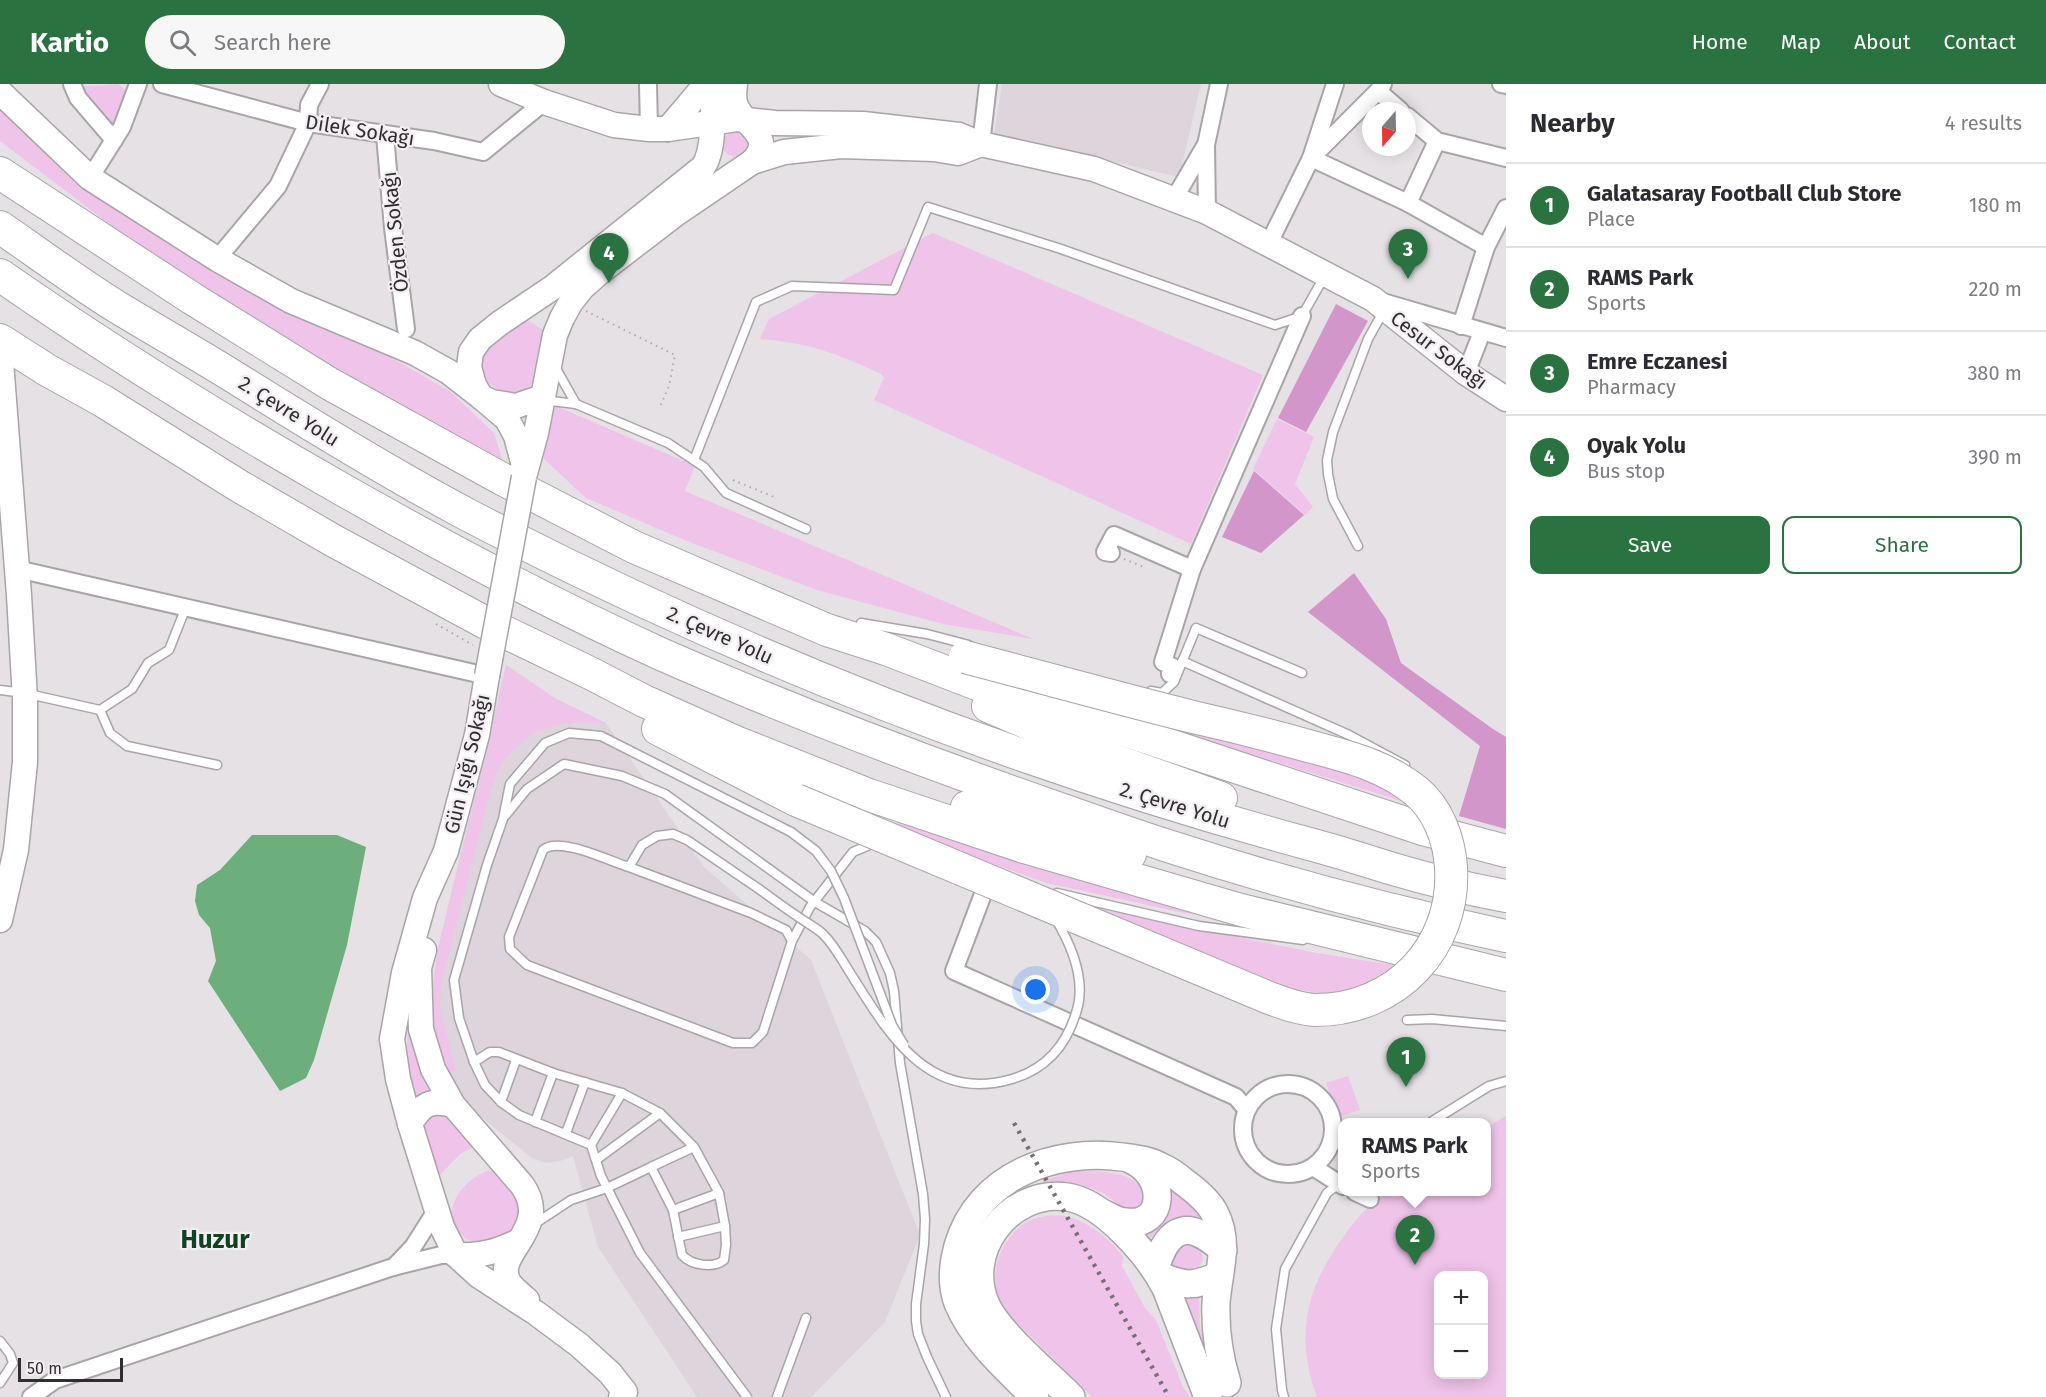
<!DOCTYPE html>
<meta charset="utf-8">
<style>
body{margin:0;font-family:"Fira Sans",sans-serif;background:#f7f7f7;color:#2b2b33}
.controls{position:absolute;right:18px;bottom:18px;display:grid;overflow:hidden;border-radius:12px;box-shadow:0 3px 15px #0003}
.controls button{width:54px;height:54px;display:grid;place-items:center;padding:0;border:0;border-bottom:2px solid #e1e1e2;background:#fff;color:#2b2b33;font:30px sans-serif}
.compass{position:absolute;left:1362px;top:18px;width:54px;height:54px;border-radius:50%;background:#fff;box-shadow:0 3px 15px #0003;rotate:200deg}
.scale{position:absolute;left:18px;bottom:15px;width:105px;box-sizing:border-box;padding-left:6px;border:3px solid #302e30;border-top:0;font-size:16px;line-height:21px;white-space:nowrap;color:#302e30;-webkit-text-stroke:4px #f3eef2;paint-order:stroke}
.you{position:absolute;left:1036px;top:906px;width:21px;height:21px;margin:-15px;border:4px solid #fff;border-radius:50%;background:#1a73e8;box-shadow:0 0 0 9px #1a73e833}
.badge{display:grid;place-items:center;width:39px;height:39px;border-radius:50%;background:#2a7341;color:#fff;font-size:20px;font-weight:700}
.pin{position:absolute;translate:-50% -50px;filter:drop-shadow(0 2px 3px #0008)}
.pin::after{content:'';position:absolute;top:32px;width:21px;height:18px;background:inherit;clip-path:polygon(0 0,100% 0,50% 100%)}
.popup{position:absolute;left:1338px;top:1034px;width:153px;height:78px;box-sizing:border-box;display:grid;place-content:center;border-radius:12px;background:#fff;filter:drop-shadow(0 2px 4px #0005);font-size:20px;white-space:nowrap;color:#7c7c81}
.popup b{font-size:22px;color:#2b2b33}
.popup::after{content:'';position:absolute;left:50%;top:100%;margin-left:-12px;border:12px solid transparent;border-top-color:#fff}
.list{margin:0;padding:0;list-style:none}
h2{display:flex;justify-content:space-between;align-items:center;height:78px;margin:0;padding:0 24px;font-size:26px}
h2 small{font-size:20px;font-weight:400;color:#7c7c81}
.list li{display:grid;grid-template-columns:39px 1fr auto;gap:18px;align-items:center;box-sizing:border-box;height:84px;padding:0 24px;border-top:2px solid #e1e1e2}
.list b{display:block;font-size:22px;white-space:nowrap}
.list p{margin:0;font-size:20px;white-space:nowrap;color:#7c7c81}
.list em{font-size:20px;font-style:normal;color:#7c7c81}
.actions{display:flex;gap:12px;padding:18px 24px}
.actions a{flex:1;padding:14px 0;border:2px solid #2a7341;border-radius:12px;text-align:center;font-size:21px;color:#2a7341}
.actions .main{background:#2a7341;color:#fff}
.icon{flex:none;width:33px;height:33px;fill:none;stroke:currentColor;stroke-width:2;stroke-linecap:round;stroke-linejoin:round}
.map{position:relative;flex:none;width:1506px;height:1313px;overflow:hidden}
header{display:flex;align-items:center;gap:36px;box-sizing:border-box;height:84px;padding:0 30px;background:#2a7341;color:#fff}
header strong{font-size:28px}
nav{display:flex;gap:33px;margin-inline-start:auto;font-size:21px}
.search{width:420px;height:54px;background:#f7f7f7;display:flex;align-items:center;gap:15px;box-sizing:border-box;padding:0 21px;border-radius:33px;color:#7c7c81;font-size:22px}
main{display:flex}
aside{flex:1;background:#fff}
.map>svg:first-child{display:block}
</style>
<header>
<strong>Kartio</strong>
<div class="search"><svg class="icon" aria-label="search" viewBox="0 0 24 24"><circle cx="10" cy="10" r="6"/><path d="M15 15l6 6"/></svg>Search here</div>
<nav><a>Home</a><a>Map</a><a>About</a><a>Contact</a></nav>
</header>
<main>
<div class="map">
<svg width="1506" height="1313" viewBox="0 0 1506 1313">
<rect width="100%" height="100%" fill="#e5e1e5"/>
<g fill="#ded4dc">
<path d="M1002,0H1201L1179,93L994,50Z"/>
<path d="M506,581L556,615L606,639L704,783L811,876L920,1151L885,1238L811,1313H697L598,1163L573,1072L560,1077L546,1079L532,1074L479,1031L463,1013L448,990L435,947L430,923L438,864Z"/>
</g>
<g fill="#f0c3ea" fill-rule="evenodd">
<path d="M118,0L129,10L113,47L77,3Z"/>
<path d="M2,22L68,92L200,177L371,262L451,308L494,349L503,378L417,332L285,256L162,180L0,57V23Z"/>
<circle cx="736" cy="60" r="13"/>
<path d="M933,149L1263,291L1191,460L874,316L884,294L881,290C837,269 810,259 760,255L769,235Z"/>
<path d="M527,236L543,246C540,261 541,282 534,296C516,330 460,292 489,263C499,253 515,245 527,236Z"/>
<path d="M556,322L695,382L685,407L1033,555L943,540L817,506L687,457L586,414L542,373L545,342Z"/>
<path d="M1277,335L1314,353L1295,400L1313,423L1305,431L1253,385Z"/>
<path d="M506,581L556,615L606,639H565L537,647L515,664L502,678L491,706L441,901L440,925L456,986L448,990L441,971L430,923L438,864L490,657Z"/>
<path d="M1150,632L1355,685L1411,720L1148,638Z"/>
<path d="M906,736L1205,830L1184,829L1047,799L971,772L893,740Z"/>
<path d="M1098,825L1317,869L1399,882C1388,889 1377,897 1366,902C1340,915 1312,909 1285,902Z"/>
<path d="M411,925L448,1033L475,1062L460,1070L437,1094C422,1040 398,982 411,925Z"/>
<path d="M1348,992L1360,1026L1338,1033L1326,999Z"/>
<path d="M1506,1032V1313H1317C1292,1245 1310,1194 1353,1140C1360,1131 1381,1110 1391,1108C1399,1106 1410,1108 1418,1108C1441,1108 1464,1108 1487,1108V1043ZM1438,1192H1484V1290H1438Z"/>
<path d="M491,1086L503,1087L526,1108L514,1145L500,1153L475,1159C431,1142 457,1095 491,1086Z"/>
<path d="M1082,1087C1104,1088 1131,1087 1145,1106C1144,1120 1140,1126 1125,1126L1105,1110L1079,1100L1065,1098L1046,1102L1043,1097L1070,1088Z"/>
<path d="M1173,1105L1193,1123L1201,1134L1199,1137C1179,1135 1158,1137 1149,1158L1141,1148Z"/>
<path d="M1050,1131C1056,1132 1063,1131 1069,1133C1087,1137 1114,1158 1123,1173L1122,1182L1145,1224L1156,1236L1183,1303L1190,1313H1092L1014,1236C1008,1228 1001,1221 998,1212C989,1185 1003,1152 1027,1138C1033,1134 1043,1133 1050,1131Z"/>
<path d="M1179,1156L1200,1163L1203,1175L1198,1186L1175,1188L1168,1179Z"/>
<path d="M1181,1211L1199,1212L1200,1243L1211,1285Z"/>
</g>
<g fill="#d396cb">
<path d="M1336,220L1368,237L1306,348L1278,334Z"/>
<path d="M1254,387L1304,431L1261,469L1222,453Z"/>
<path d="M1354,489L1386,535L1401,579L1493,645L1506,653V745L1459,732L1480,662L1308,528Z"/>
</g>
<path fill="#6caf7c" d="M252,751H337L366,763L347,861L314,976L306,994L280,1007L208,897L216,877L210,844L199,831L195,817L197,801L220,786Z"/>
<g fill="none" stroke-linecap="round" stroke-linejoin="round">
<g stroke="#a9a4a8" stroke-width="11">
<g id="lane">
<path d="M545,315L551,317L576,320L554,281"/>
<path d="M576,320L668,359L704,383L726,409L806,445"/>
<path d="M694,376L756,218L792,202L894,206L928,123L1061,165L1275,241L1302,232L1324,193"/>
<path d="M1358,462L1333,415L1328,390L1327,376L1333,348L1368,255L1383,228"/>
<path d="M861,539L927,550L969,561"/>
<path d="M1182,577L1349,651L1405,681"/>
<path d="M0,606L24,609L100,626L132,605L148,579L169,566L186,523"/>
<path d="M1151,607L1162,609L1174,598L1196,544L1302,589"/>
<path d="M100,626L110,649L127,662L217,681"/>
<path d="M505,732L527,705L564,680L622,692L665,710L815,818L865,847L876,858L890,889L894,907L900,979L923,1110L925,1135L924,1160L916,1220V1237L918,1250L927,1273L946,1313"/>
<path d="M629,783L751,829L786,846L792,857L763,948L752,959H733L527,881L510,865L509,853L543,766C559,752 609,777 629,783L642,761L657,752L673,750L687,756L759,805"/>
<path d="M1057,809L1199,842L1303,856"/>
<path d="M792,857L810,823L853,768L874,759"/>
<path d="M1407,936L1432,935L1506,942"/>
<path d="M474,978L490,968H499L553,989L622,1009L660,1029L694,1063L719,1109L725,1142L726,1161L724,1176C713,1185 691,1181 682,1171L673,1126L651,1083L694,1063"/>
<path d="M501,1018L516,976"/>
<path d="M535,1038L553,989"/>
<path d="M1431,1038L1489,1002L1506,997"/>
<path d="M566,1049L585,998"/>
<path d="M591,1061L622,1009"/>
<path d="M596,1076L660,1029"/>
<path d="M673,1126L719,1109"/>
<path d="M533,1141L571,1116L607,1104L651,1083"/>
<path d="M678,1153L725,1142"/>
<path d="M0,1257L10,1270L13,1279L0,1299"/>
<path d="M747,1313L640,1169L601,1092L591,1061L519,1031L501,1018L485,1001L474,978L459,934L454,896L487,781L503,735L510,700L545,659L569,649L601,652L791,748"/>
<path d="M777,1313L806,1234"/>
<path d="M1284,1313L1282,1306L1276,1245L1285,1185L1327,1109L1340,1099"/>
</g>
</g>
<g stroke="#a9a4a8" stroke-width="20">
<g id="street">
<path d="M72,0L78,14L114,56"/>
<path d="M162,0L308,39L434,57L483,68L544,18"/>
<path d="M648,0L649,45"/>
<path d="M1383,0L1378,7L1311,74L1408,119L1486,163"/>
<path d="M1501,0L1506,1"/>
<path d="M1378,7L1401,27"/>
<path d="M1407,32L1437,57L1506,74"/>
<path d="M385,51L393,144L406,245"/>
<path d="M981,60L988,0"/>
<path d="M90,94L122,43L138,0"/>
<path d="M1174,115L1205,62"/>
<path d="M1408,119L1437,57"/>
<path d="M1207,128L1206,61L1219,0"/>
<path d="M1269,159L1311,74L1335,0"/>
<path d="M217,175L278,102L308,39L309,21L320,0"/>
<path d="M1383,218L1506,254"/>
<path d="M1461,242L1486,163L1506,124"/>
<path d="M1466,289L1482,248"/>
<path d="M1111,469L1105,468L1114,451L1192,485"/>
<path d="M17,485L487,592"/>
<path d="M1170,590L1173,583L1163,578L1192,485L1302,232"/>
<path d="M983,810L954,887L1236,1013L1246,1025"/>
<circle cx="1288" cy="1045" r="45"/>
<path d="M1313,1083L1343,1102"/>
<path d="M1355,1108L1370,1115"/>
<path d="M394,1183L413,1163L437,1125"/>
<path d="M31,1313L55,1296L393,1183L441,1171H456"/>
</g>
</g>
<g stroke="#a9a4a8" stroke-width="27">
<g id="secondary">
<path d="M501,0L544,18L614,41L649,45H668L737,35L775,39L863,40L959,51L981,60L1094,85L1207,128L1373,215L1466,289L1506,315"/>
<path d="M735,0C734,8 733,17 737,24C746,43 776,53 752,78"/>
<path d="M0,8L90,94L217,175L291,217L415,269L449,288L481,313L492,318L516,322L542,313"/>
<path d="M668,45L706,0"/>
<path d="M0,265L19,511L25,615V678L16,766L0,836"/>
<path d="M524,388L523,378L516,352L507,335L481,313L474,301L469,283L471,268L480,255L500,239L552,204L703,83C716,65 711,24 715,0"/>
<path d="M524,393L536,349L555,251L562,234L571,218L582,204L600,188L677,129L752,78L784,68L841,62L934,65L958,69L981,60"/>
<path d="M487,592L477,651L446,767L425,814L404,889L392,955L398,995L410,1040L442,1143L456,1171L479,1192L536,1229L579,1261L610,1289L625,1308L621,1313"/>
<path d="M424,866L419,884L421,945L433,985L453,1021L522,1101C554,1146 489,1170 510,1200C514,1205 521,1211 527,1216"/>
<path d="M410,1040C422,1020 430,1015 453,1021"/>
<path d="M456,1171C481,1172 496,1168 519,1157"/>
</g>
</g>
<g stroke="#a9a4a8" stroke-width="30">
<g id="primary">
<path d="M1104,1130C1111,1133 1118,1138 1126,1138C1166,1143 1167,1092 1132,1076"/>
<path d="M1155,1185C1168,1141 1189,1135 1223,1166"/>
<path d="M1160,1192C1187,1203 1192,1202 1219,1192"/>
<path d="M1035,1313C1007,1285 974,1257 958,1219C951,1201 953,1180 958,1162C979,1091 1055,1064 1122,1073C1136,1075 1149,1076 1161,1083C1169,1086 1177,1092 1184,1098C1195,1106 1209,1117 1215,1130C1230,1159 1218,1189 1216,1219C1215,1247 1219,1273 1227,1299"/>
<path d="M1071,1313C1048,1290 1001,1251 987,1223C961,1169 1008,1105 1067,1113C1104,1118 1150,1173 1166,1204L1208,1313"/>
</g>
</g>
<g stroke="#a9a4a8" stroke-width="34">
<g id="highway">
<path d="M0,89L193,215L330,300L504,396L634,463L827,546L886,565L990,605L1130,648L1423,745L1506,767"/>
<path d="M0,143C39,170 77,198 117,223C155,246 194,268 231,291C309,340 387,388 468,431C737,571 1020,682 1313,761C1340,768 1366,777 1393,785C1430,796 1468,805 1506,812"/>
<path d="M0,191C112,269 227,340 345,407C449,466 555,522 663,571C795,629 930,680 1066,727C1100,739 1134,751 1168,762C1279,798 1392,828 1506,852"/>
<path d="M0,256L47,286L103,317L239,402L334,457L486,539L590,589L644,617L738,659L869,711L1024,763L1241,826L1506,891"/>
<path d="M988,622L1114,676L1221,714"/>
<path d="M658,645L796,716"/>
<path d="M967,723L1130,770"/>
</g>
</g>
<g stroke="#adaaad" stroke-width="2" stroke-dasharray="1.5 4.5" stroke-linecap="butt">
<path d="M586,227L675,271L669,302L659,325"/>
<path d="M733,396L774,413"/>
<path d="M1124,475L1146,484"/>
<path d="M436,540L473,561"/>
</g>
<use href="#lane" stroke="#fff" stroke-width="8"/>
<use href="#street" stroke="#fff" stroke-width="16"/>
<use href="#secondary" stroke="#fff" stroke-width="24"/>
<use href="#primary" stroke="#fff" stroke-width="27"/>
<use href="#highway" stroke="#fff" stroke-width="32"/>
<path stroke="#747174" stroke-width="4.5" stroke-dasharray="3 6" stroke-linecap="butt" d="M1014,1039L1169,1313"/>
<g stroke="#a9a4a8" stroke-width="11" stroke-linecap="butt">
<g id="lane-bridge">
<path d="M791,748L816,767L831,787L844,814L892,941L904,961"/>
<path d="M759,805C773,815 786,825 800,834C807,839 816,844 823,850C836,863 844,880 854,895C891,954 931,1019 1012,995C1046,985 1066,962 1076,929C1087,897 1072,862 1055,834"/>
</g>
</g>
<g stroke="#a9a4a8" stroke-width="27" stroke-linecap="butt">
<path id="secondary-bridge" d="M487,592L524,393"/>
</g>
<g stroke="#a9a4a8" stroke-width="34" stroke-linecap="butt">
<path id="highway-bridge" d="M796,716L1267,913C1282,919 1298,925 1315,926C1396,926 1456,863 1451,783C1449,755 1438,725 1416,707C1385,682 1350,673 1312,663C1273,652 1233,642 1193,633C1117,614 1041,593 965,573"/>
</g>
<use href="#lane-bridge" stroke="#fff" stroke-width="8"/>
<use href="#secondary-bridge" stroke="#fff" stroke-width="24"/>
<use href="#highway-bridge" stroke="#fff" stroke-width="32"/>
</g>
<g text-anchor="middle" stroke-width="4.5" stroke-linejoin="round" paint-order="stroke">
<g font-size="20" fill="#302e30" stroke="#f3eef2">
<text transform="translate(360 46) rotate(9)" y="7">Dilek Sokağı</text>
<text transform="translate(395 148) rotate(-96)" y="7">Özden Sokağı</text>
<text transform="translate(1439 266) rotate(37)" y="7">Cesur Sokağı</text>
<text transform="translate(289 327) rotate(32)" y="7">2. Çevre Yolu</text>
<text transform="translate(720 551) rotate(24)" y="7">2. Çevre Yolu</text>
<text transform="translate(467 680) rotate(-77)" y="7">Gün Işığı Sokağı</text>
<text transform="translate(1175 721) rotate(17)" y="7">2. Çevre Yolu</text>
</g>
<g font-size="26" font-weight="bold" fill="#104321" stroke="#f3eef2">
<text x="215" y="1164">Huzur</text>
</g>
</g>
</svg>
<div class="controls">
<button>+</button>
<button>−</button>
</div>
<svg class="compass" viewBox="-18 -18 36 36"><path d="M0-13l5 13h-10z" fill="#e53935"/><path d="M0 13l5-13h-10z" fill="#7c7c81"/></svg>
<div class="scale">50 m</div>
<div class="you"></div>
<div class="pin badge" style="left:1406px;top:1003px">1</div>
<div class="pin badge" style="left:1415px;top:1181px">2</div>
<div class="popup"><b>RAMS Park</b>Sports</div>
<div class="pin badge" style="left:1408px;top:195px">3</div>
<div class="pin badge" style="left:609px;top:199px">4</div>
</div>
<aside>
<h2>Nearby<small>4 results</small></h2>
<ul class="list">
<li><span class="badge">1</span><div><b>Galatasaray Football Club Store</b><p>Place</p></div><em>180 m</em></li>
<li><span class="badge">2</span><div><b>RAMS Park</b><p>Sports</p></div><em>220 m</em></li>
<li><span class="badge">3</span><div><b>Emre Eczanesi</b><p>Pharmacy</p></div><em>380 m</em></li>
<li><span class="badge">4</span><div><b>Oyak Yolu</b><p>Bus stop</p></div><em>390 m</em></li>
</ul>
<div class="actions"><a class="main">Save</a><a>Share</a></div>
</aside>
</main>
